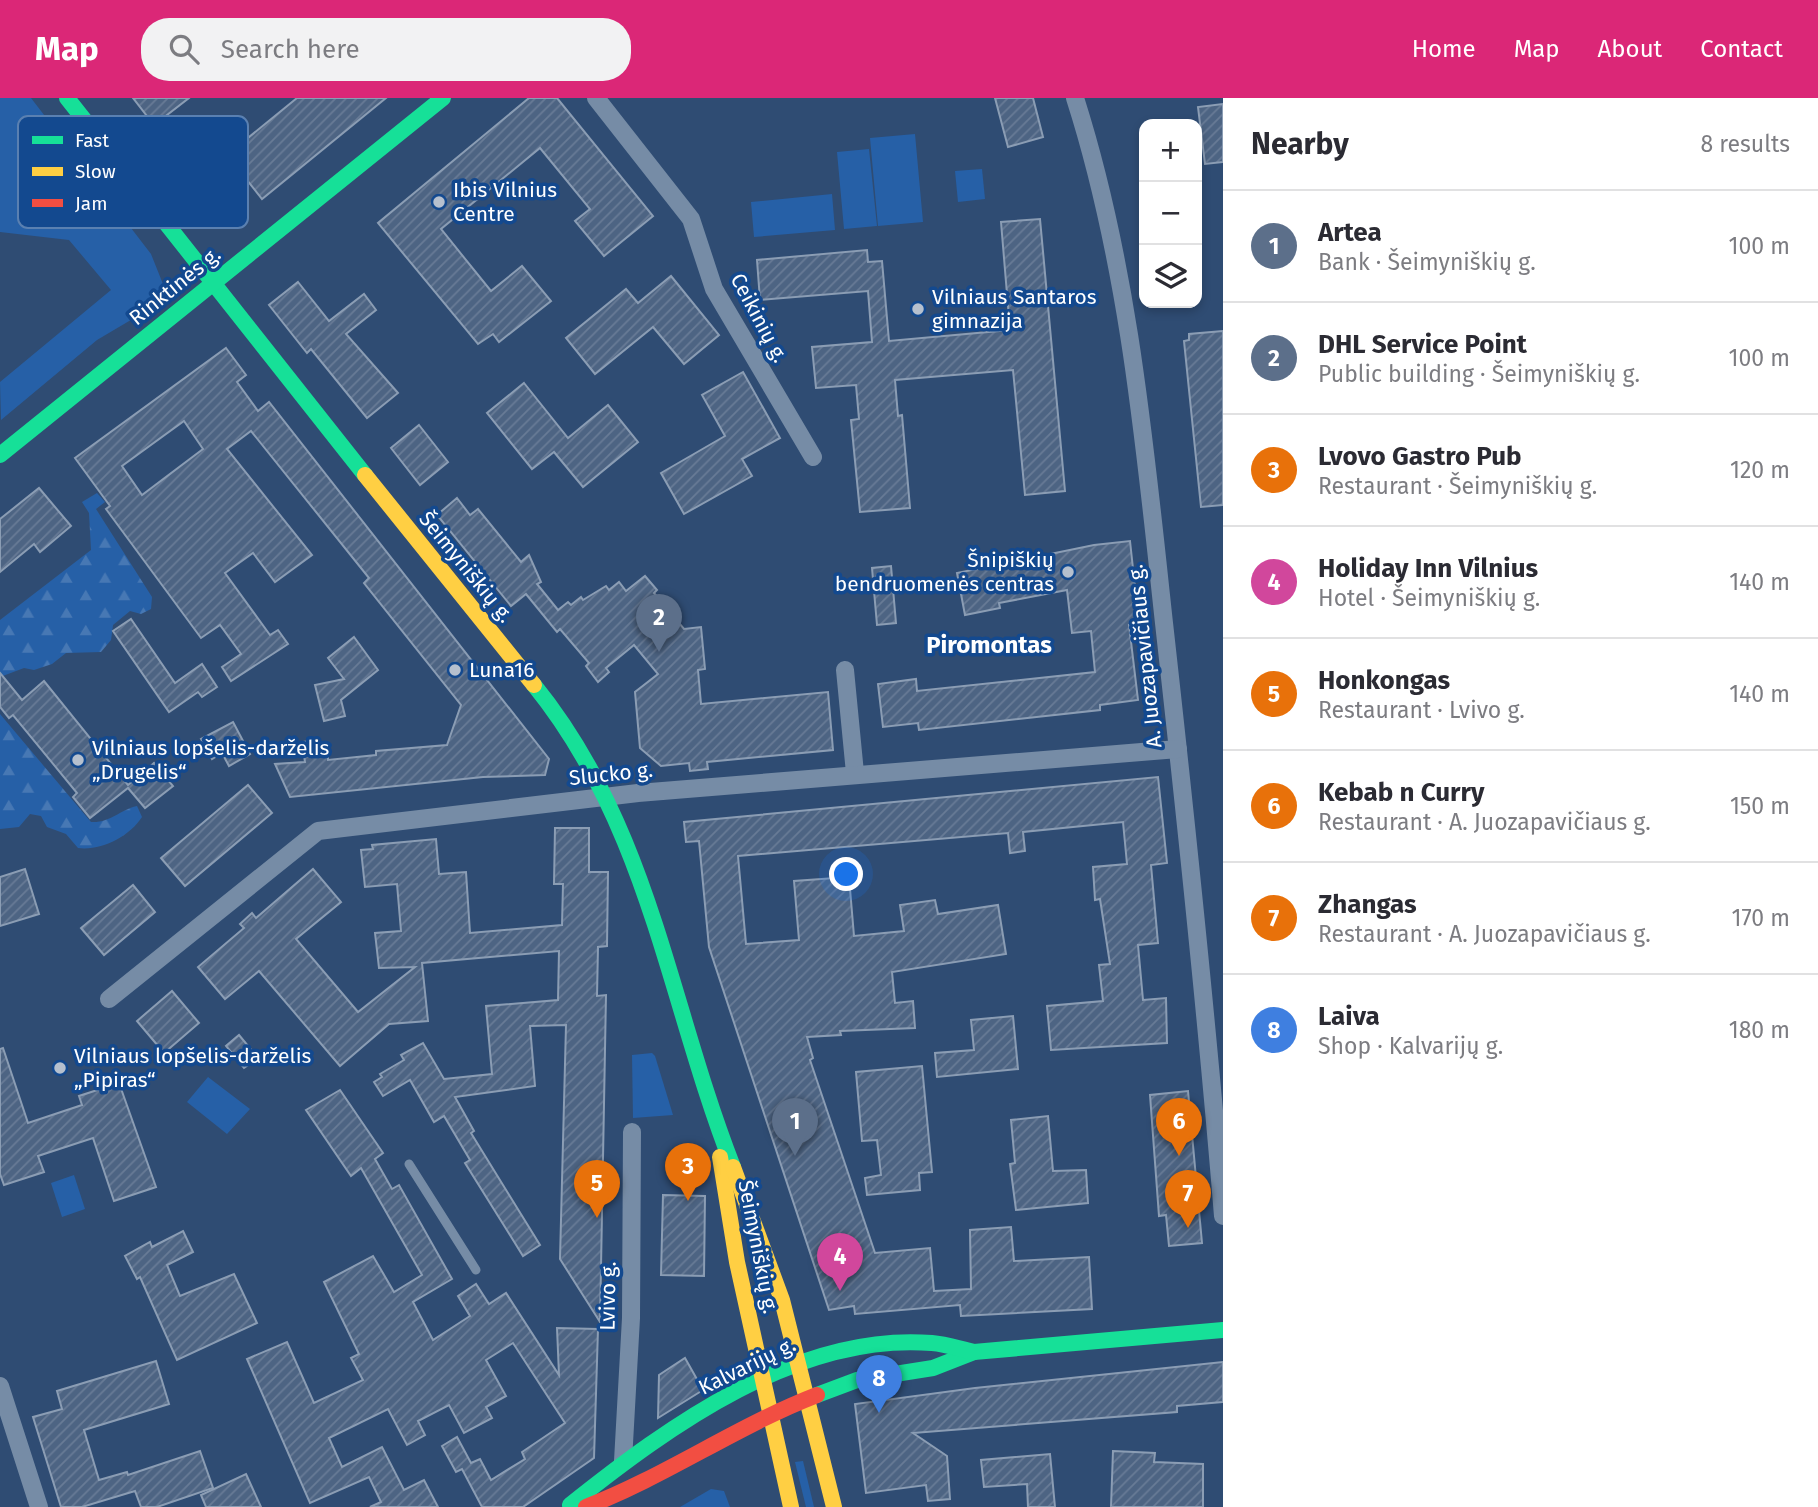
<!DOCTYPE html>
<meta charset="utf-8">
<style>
body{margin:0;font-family:"Fira Sans",sans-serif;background:#f2f2f3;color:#2b2b33}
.controls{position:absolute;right:21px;top:21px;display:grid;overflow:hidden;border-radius:14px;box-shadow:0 4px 10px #0003}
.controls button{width:63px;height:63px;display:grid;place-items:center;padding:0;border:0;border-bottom:2px solid #e1e1e2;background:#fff;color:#2b2b33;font:35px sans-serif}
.you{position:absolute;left:847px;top:777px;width:24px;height:24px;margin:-18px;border:5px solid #fff;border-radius:50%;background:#1a73e8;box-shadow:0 0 0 10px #1a73e833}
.badge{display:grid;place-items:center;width:46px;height:46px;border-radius:50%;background:#db2777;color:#fff;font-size:23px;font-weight:700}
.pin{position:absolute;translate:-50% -58px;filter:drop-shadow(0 2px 4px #0008)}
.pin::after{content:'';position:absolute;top:37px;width:24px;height:21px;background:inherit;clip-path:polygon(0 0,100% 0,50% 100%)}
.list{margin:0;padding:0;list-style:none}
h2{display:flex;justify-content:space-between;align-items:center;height:91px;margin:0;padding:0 28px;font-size:30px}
h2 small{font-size:23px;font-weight:400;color:#7c7c81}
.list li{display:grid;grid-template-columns:46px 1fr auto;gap:21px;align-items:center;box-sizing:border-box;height:112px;padding:0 28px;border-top:2px solid #e1e1e2}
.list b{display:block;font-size:26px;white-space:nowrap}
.list p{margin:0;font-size:23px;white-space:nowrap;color:#7c7c81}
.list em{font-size:23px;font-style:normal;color:#7c7c81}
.icon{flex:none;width:38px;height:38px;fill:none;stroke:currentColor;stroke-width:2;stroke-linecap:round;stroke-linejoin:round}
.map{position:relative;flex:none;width:1223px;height:1409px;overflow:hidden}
header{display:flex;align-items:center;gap:42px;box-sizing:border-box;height:98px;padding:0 35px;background:#db2777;color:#fff}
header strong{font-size:33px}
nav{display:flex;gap:38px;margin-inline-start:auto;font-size:24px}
.search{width:490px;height:63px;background:#f2f2f3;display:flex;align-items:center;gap:18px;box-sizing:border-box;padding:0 24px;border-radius:28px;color:#7c7c81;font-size:26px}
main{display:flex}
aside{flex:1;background:#fff}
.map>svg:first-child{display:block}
</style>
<header>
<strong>Map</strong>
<div class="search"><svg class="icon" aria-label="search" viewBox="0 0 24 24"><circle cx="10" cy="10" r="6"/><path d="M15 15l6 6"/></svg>Search here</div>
<nav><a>Home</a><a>Map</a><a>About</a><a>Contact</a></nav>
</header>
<main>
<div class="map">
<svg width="1223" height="1409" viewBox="0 0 1223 1409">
<defs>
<pattern id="forest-firs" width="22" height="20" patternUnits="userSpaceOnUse" patternTransform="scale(1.75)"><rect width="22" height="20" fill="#2660a7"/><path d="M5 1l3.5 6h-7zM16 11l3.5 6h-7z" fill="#4778b4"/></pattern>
<pattern id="building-hatch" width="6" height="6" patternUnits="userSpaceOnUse" patternTransform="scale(1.75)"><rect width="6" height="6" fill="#4d6483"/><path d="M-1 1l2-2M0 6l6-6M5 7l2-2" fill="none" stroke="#687b96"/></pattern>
</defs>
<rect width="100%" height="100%" fill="#2f4c73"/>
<g fill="#2660a7">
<path d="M0,0H31L151,156L163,186L156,204L141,216L97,242L1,322L0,284L111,192L69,142L0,134Z"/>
<path d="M915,36L923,124L878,128L870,40Z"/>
<path d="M869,51L877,128L844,131L837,54Z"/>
<path d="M982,71L985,101L958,104L955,73Z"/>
<path d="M832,96L835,132L754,139L751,104Z"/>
<path d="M652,955L655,958L673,1017L633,1020L632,957Z"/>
<path d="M208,979L250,1011L227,1036L187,1004Z"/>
<path d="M74,1077L85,1111L62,1119L51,1085Z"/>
<path d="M803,1363L814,1409H806L795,1364Z"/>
<path d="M711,1391L724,1393L730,1409H680Z"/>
</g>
<g fill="url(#forest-firs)">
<path d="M97,395L105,404L96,411L152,499L151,511L141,516L130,513L113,527L111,542L101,554L66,555L52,566L34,572L24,570L0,579V522L91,452L89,415L82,404Z"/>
<path d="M0,616L91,724C111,725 119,712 137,708L142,719C129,739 101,753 78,750L66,736L47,729L41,718L30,716L19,729L0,731Z"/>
</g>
<g fill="url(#building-hatch)" stroke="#8b9db4" stroke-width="2" fill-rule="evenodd">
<path d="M133,0H189L154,27Z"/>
<path d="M297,0H386L262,101L227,57Z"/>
<path d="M529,0H557L653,118L604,158L575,123L590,111L540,50L441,131L491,193L522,168L551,203L499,244L493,236L478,246L378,125Z"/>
<path d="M995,0H1033L1043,39L1008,49Z"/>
<path d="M1223,6V64L1205,66L1198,9Z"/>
<path d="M1040,121L1065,393L1025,397L1013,272L895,282L898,318L902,317L910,410L860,414L851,322L859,321L856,287L816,290L812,249L872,244L868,193L760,202L757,162L867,152L868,164L882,163L889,243L1010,232L1001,124Z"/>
<path d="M671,178L719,237L684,266L653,229L595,276L566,240L626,191L638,205Z"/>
<path d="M298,184L329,223L364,196L376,212L346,236L398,295L367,320L311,251L307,255L269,207Z"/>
<path d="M1223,233V407L1201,409L1184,243L1189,242V236Z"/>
<path d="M226,250L246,277L237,284L258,313L269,304L549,661L545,677L483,679L290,699L275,666L305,664L302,644L317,642L319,658L328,657V662L376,657V653L447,647L461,607L364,485L369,480L251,333L227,351L312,457L275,484L253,455L225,475L270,537L278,532L288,546L231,583L222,569L241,556L220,527L201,540L106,411L110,408L75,360ZM184,323L203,351L142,397L122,368Z"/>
<path d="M743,274L780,340L742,361L752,378L684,416L661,375L725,338L702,297Z"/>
<path d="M524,285L568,340L608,307L638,344L583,389L554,354L532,371L487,315Z"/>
<path d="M419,327L448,364L420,387L391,350Z"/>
<path d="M39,390L71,428L40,454L34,446L0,474V421Z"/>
<path d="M457,400L470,417L478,411L521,464L529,457L541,484L537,486L558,512L568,504L571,507L581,499L583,502L606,488L609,492L619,484L626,493L645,478L657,492L654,495L684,531L701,529L705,571L698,572L701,606L828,594L833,652L707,664L708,671L690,673L689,665L661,668L640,650L635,594L658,576L634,547L606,570L609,574L598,584L586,568L589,565L560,531L557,534L526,496L511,508L437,417Z"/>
<path d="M1130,443L1139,526L1129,527L1138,602L1100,607V612L919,632L918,625L883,629L878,586L916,581L917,593L1095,574L1091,533L1072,535L1067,492L999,505L1000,510L965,517L957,475L1094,447Z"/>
<path d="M891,468L896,525L877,527L872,470Z"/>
<path d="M131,521L175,585L202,566L217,589L202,599L198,594L169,614L113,533Z"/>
<path d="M354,539L378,572L341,602L345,618L324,623L315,587L344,581L328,560Z"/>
<path d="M0,575L22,602L44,583L128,687L154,665L173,688L145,710L128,690L90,720L73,699L77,695L13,617L9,620L0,609Z"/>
<path d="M233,624L250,656L229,668L222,655L212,661L201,641Z"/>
<path d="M1158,679L1167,765L1151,767L1158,845L1138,847L1143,902L1166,900L1167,945L1051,952L1047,908L1103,903L1099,867L1110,866L1100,801L1095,802L1093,769L1127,766L1123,724L1023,734L1025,753L1010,755L1008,735L738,758L746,846L799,842L794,783L849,779L854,838L904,833L900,807L935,802L938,816L998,807L1006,856L892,874L895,905L913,903L915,930L840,933L841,937L807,939L813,960L810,962L875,1155L930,1150L934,1193L971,1191L970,1132L1011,1129L1014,1163L1089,1159L1092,1211L961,1218L960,1207L855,1216L854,1208L829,1212L709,849L699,743L686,744L684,724Z"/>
<path d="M248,687L272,715L185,788L161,760Z"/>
<path d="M555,730H589V774H608L607,848L598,849L597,898L606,897L600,1224L560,1161L566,927L530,928L535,988L455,999L474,1033L471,1035L540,1147L523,1158L465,1065L470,1062L444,1018L434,1024L410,982L383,998L374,984L382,979L380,976L404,962L401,957L423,945L444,981L492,976L486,908L558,902L559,853L422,865L428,923L389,926L340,968L259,873L225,901L198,869L244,830L240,826L252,815L256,820L313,771L341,804L296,841L358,914L415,869L379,870L375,835L401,833L397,786L365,789L361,752L373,751L372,747L436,741L439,776L466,774L470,835L562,827L563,786H554Z"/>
<path d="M25,771L39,816L0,828V779Z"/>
<path d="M133,787L155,814L104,857L81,830Z"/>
<path d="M172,893L199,925L164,955L137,923Z"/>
<path d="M1013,918L1018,971L937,979L935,955L974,952L971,922Z"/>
<path d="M239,937L258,960L244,970L226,948Z"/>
<path d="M3,950L28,1025L82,1007L79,998L119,985L156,1089L114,1103L93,1040L38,1058L44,1074L4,1087L0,1076V951Z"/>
<path d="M922,968L932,1074L919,1075L920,1092L867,1097L865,1080L881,1077L877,1042L862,1043L856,974Z"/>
<path d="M340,992L383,1055L375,1061L392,1091L399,1087L452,1181L413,1204L433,1242L470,1218L458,1198L476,1186L489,1206L506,1195L559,1277L557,1230L598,1231L594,1360L523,1409H482L462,1371L456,1374L442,1348L457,1339L471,1365L480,1361L491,1382L525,1361L522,1354L565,1325L513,1245L486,1262L506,1298L486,1309L492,1320L464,1335L449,1307L418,1323L425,1337L407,1347L388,1311L329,1340L342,1369L382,1349L404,1392L424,1382L438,1409H370L381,1404L369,1379L310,1405L247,1261L287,1244L314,1305L363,1282L351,1260L359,1256L324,1184L373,1158L394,1194L422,1177L361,1070L351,1078L306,1012Z"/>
<path d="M1188,993L1202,1145L1169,1148L1166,1117L1159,1118L1150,997Z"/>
<path d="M1048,1018L1053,1073L1086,1072L1088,1105L1016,1112L1010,1066L1015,1065L1011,1022Z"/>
<path d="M663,1097L705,1098L704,1178L661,1177Z"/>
<path d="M183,1133L193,1154L167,1167L180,1198L234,1176L257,1225L177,1262L140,1179L137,1181L125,1158L150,1144L152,1149Z"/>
<path d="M685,1260L703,1292L658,1320L659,1277Z"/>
<path d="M156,1263L169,1306L84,1332L99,1382L127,1374L128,1377L200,1353L213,1390L157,1409H141L135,1393L82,1409H61L33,1319L62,1311L57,1293Z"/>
<path d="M1223,1264V1304L1177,1308V1314L913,1335L947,1358L950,1401L928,1403L926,1387L866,1395L855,1306L975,1290Z"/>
<path d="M1113,1353L1155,1355L1154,1364L1203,1366V1409H1111Z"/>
<path d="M1050,1356L1055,1409H1028L1027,1386L984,1389L981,1362Z"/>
<path d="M246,1376L261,1409H206L201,1397Z"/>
</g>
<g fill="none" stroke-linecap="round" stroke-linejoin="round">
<path stroke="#768ca6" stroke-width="9" d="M409,1066L476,1172"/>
<g stroke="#768ca6" stroke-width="18">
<path d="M596,0L691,121L714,191L813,359"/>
<path d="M1075,0C1129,169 1145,350 1164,525C1186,722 1207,920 1223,1118"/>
<path d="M845,572L855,675"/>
<path d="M109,901L318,733L638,695L1178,651"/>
<path d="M0,1288L39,1409"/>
<path d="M623,1363L631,1220L632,1034"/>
</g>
<g stroke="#16e098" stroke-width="16">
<path d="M67,0L365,377"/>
<path d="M0,357L443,0"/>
<path d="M534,587C650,730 668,903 733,1069"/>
<path d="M817,1297L857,1282L933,1270L974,1254L1223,1232"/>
<path d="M570,1407C669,1328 798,1234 932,1245C946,1246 960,1251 974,1254"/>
</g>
<g stroke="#ffcf43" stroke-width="16">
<path d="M365,377L534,587"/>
<path d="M720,1059L737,1164L791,1409"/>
<path d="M733,1069L782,1202L834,1409"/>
</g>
<path stroke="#f24e42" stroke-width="16" d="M586,1409C666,1378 737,1328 817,1297"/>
</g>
<g fill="#b6c0ce" stroke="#13498f" stroke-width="2.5">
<circle cx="439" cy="104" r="7"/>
<circle cx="918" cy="211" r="7"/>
<circle cx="1068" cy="474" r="7"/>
<circle cx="455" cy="572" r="7"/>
<circle cx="78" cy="662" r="7"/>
<circle cx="60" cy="970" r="7"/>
</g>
<g text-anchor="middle" stroke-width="7" stroke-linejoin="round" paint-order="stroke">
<g font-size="21" fill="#fff" stroke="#13498f" text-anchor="start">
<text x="453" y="99">Ibis Vilnius<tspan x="453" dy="24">Centre</tspan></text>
<text x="932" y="206">Vilniaus Santaros<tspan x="932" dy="24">gimnazija</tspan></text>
<text x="1054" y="469" text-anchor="end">Šnipiškių<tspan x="1054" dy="24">bendruomenės centras</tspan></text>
<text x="469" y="579">Luna16</text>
<text x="92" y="657">Vilniaus lopšelis-darželis<tspan x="92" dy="24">„Drugelis“</tspan></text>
<text x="74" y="965">Vilniaus lopšelis-darželis<tspan x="74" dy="24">„Pipiras“</tspan></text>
</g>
<g font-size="21" fill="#fff" stroke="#13498f">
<text transform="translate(175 188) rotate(-39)" y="7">Rinktinės g.</text>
<text transform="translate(759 220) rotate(62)" y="7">Ceikinių g.</text>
<text transform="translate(466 469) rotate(51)" y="7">Šeimyniškių g.</text>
<text transform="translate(1145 558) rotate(-96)" y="7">A. Juozapavičiaus g.</text>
<text transform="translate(611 676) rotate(-6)" y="7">Slucko g.</text>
<text transform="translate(758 1149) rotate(79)" y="7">Šeimyniškių g.</text>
<text transform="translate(608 1198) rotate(-89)" y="7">Lvivo g.</text>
<text transform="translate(747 1268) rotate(-26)" y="7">Kalvarijų g.</text>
</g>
<g font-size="24" font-weight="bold" fill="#fff" stroke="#13498f">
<text x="989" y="555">Piromontas</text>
</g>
</g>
<rect x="18" y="18" width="230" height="112" rx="10" fill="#13498f" stroke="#5a80b1" stroke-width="2"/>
<rect x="32" y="38" width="31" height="8" fill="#16e098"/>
<rect x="32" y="69" width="31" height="9" fill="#ffcf43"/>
<rect x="32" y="101" width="31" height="8" fill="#f24e42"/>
<g font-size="19" fill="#fff">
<text x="75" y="49">Fast</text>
<text x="75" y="80">Slow</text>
<text x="75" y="112">Jam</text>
</g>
</svg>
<div class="controls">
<button>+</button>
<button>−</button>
<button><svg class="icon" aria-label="layers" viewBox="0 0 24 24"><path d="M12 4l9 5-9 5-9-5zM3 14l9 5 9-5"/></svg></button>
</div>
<div class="you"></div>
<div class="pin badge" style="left:795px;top:1058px;background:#5c6f8a">1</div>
<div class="pin badge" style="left:659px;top:554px;background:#5c6f8a">2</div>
<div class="pin badge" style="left:688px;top:1103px;background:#e8710a">3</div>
<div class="pin badge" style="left:840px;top:1193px;background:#d1479c">4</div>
<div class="pin badge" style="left:597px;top:1120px;background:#e8710a">5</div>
<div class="pin badge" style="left:1179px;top:1058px;background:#e8710a">6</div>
<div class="pin badge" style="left:1188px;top:1130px;background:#e8710a">7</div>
<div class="pin badge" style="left:879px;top:1315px;background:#3f7fe0">8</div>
</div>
<aside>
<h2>Nearby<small>8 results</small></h2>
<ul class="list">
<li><span class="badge" style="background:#5c6f8a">1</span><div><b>Artea</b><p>Bank · Šeimyniškių g.</p></div><em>100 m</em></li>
<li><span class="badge" style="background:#5c6f8a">2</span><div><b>DHL Service Point</b><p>Public building · Šeimyniškių g.</p></div><em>100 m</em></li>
<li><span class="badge" style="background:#e8710a">3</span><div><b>Lvovo Gastro Pub</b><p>Restaurant · Šeimyniškių g.</p></div><em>120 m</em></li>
<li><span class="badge" style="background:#d1479c">4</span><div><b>Holiday Inn Vilnius</b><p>Hotel · Šeimyniškių g.</p></div><em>140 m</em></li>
<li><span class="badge" style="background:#e8710a">5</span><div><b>Honkongas</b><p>Restaurant · Lvivo g.</p></div><em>140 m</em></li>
<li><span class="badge" style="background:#e8710a">6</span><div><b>Kebab n Curry</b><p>Restaurant · A. Juozapavičiaus g.</p></div><em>150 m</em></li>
<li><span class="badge" style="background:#e8710a">7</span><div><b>Zhangas</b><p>Restaurant · A. Juozapavičiaus g.</p></div><em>170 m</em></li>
<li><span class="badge" style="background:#3f7fe0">8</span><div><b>Laiva</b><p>Shop · Kalvarijų g.</p></div><em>180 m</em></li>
</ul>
</aside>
</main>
